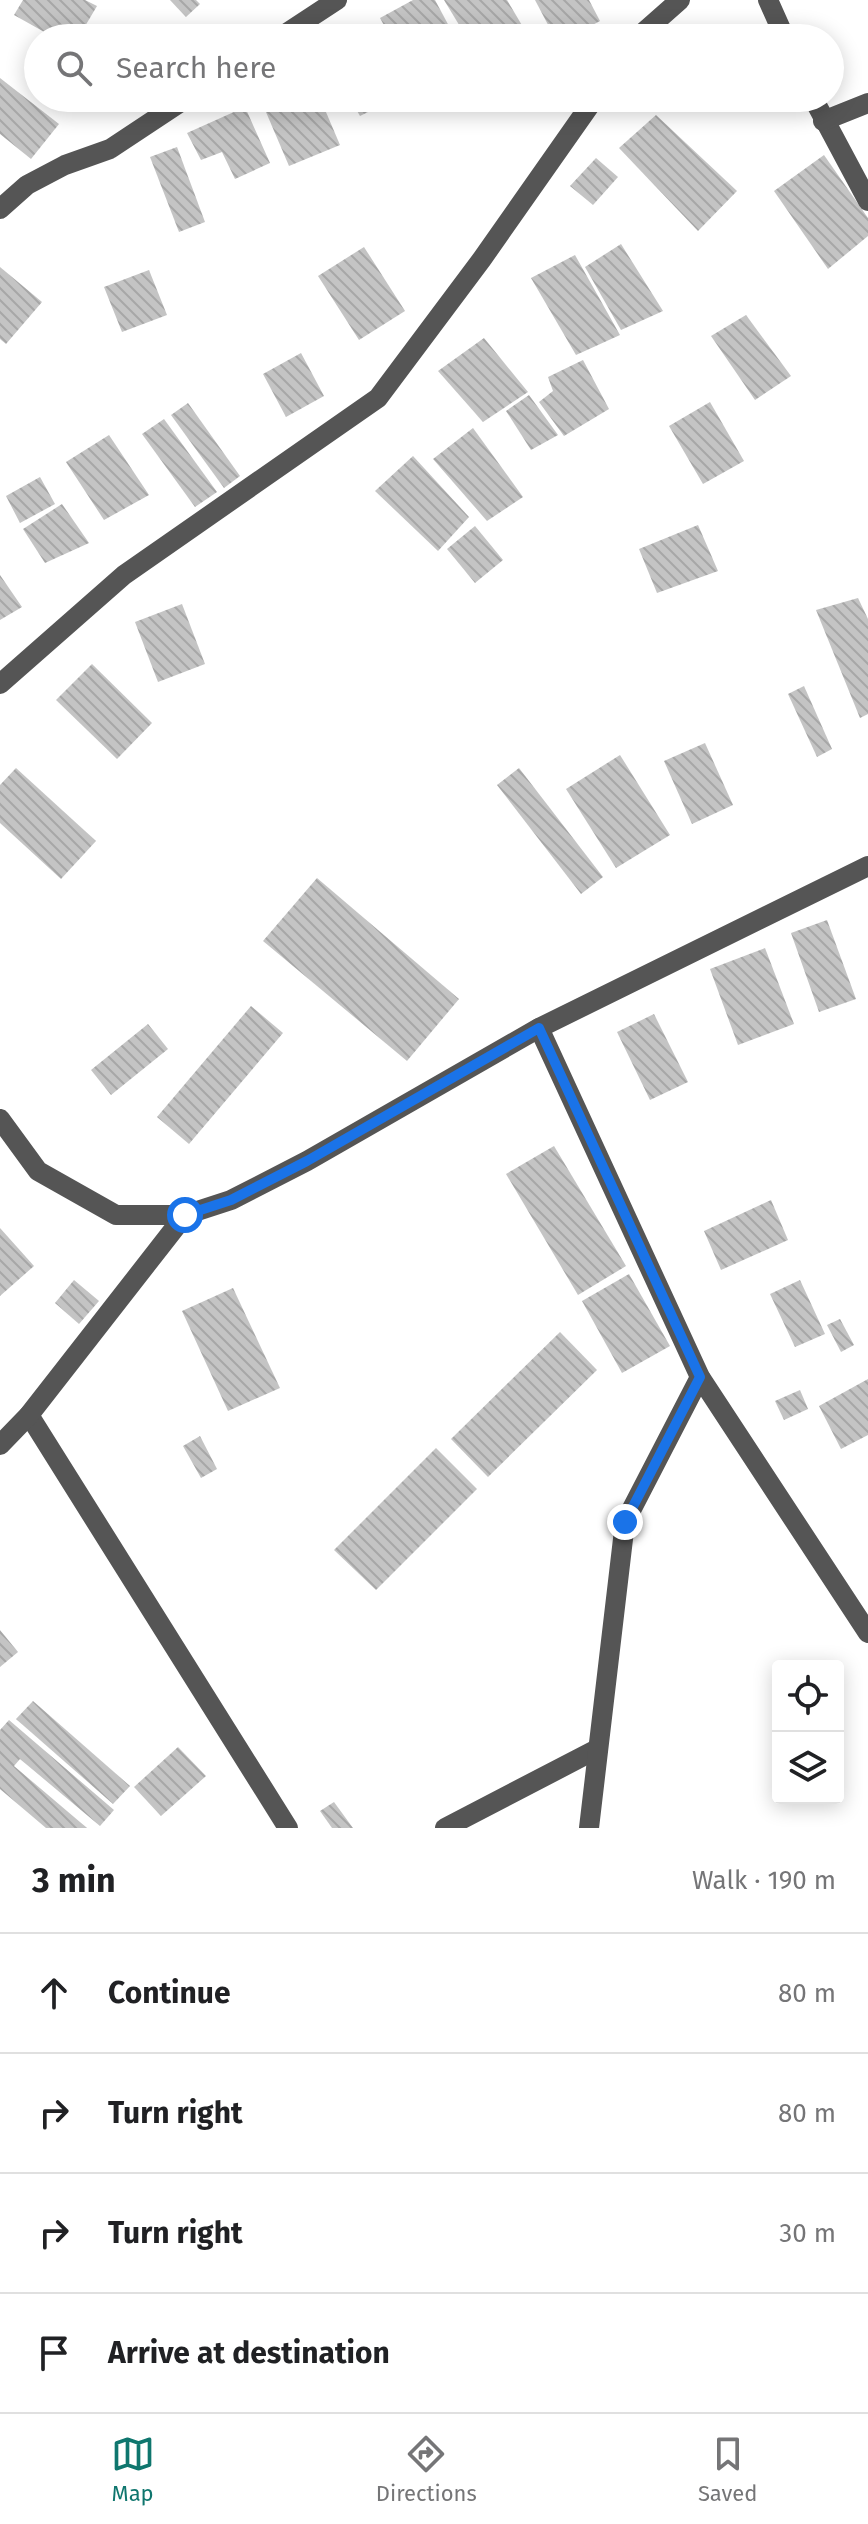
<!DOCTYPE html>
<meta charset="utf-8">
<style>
body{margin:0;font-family:"Fira Sans",sans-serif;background:#f2f2f2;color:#202124}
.controls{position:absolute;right:24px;bottom:24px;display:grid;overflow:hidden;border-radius:8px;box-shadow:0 4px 20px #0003}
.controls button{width:72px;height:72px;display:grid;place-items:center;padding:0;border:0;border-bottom:2px solid #e0e0e0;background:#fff;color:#202124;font:40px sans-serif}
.stop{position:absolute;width:24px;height:24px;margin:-18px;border:6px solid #1a73e8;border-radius:50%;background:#fff}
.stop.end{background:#1a73e8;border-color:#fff;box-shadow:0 2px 8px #0008}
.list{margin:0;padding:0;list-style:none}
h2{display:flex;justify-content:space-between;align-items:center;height:104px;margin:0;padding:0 32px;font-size:34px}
h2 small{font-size:26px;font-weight:400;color:#757577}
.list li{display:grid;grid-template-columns:52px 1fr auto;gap:24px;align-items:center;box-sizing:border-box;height:120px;padding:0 32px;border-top:2px solid #e0e0e0}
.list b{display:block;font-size:30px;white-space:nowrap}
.list em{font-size:26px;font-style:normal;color:#757577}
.icon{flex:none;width:44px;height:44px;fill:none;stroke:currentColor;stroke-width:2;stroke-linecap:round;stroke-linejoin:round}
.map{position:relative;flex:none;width:868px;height:1828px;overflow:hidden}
.search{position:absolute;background:#fff;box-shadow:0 4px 20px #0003;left:24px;right:24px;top:24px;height:88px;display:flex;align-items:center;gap:20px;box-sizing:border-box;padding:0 28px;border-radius:44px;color:#757577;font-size:30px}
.sheet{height:584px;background:#fff}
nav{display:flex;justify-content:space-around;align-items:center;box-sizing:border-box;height:112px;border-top:2px solid #e0e0e0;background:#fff;font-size:22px;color:#757577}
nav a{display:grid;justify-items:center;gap:4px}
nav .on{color:#0f766e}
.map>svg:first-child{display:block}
</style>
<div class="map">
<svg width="868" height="1828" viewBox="0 0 868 1828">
<defs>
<pattern id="building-back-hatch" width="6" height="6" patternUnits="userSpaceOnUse" patternTransform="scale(2)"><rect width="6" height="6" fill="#c4c4c4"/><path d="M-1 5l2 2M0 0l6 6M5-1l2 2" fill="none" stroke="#a7a7a7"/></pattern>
</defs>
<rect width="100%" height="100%" fill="#fff"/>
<g fill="url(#building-back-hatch)">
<path d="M23,0H85L97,6L78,38H55L14,15Z"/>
<path d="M170,0H196L200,4L186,17Z"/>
<path d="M413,0H435L450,28L433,38H391L380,18Z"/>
<path d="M444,0H507L526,32L516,38H467Z"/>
<path d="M535,0H589L600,21L568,38H555Z"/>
<path d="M544,27L550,38H523Z"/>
<path d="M0,78L59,124L31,159L0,134Z"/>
<path d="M260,98H320L340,145L289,166Z"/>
<path d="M350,98H396L360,116Z"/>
<path d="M245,107L270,163L235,179L222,152L201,160L187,133Z"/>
<path d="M656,115L737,191L698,231L619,148Z"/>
<path d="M177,147L205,222L179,232L150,157Z"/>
<path d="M824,155L868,218V236L828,269L774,191Z"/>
<path d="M596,158L618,177L593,205L570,186Z"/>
<path d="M621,244L663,311L621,330L585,267Z"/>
<path d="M364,247L405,311L359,340L318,276Z"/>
<path d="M575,255L620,335L576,355L531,278Z"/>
<path d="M0,267L42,302L6,344L0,339Z"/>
<path d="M149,270L167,315L122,332L104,287Z"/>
<path d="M746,315L791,376L755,400L711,336Z"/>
<path d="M484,338L528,392L483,422L438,371Z"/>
<path d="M301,353L324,396L286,417L263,374Z"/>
<path d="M583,360L609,409L564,436L539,402L553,391L548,377Z"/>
<path d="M529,395L558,435L531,450L506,411Z"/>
<path d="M710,402L744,461L703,484L669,426Z"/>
<path d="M188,403L240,476L224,488L171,415Z"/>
<path d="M164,419L217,492L195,507L142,434Z"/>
<path d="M473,428L523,497L487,521L433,459Z"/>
<path d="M109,435L149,495L104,520L66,462Z"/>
<path d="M413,456L469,517L438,551L375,491Z"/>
<path d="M40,477L55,504L20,523L6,496Z"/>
<path d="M62,504L89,543L45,563L23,529Z"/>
<path d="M698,525L718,571L657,593L639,549Z"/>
<path d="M475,526L503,560L475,583L447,549Z"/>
<path d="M0,575L22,607L0,620Z"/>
<path d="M858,598L868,619V714L860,718L816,610Z"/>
<path d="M182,604L205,664L158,682L135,622Z"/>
<path d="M92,664L152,723L117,759L56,700Z"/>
<path d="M804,686L832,749L817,757L788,694Z"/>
<path d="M705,743L733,805L692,824L664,761Z"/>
<path d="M620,755L670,835L616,868L566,789Z"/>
<path d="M16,768L96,841L61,879L0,823V785Z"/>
<path d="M519,768L603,877L581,894L497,785Z"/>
<path d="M317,878L459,999L407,1061L263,941Z"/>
<path d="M827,920L856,999L819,1012L791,933Z"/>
<path d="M765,948L794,1024L738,1045L710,969Z"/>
<path d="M251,1006L283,1033L189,1144L157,1117Z"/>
<path d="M654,1014L688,1082L650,1100L617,1032Z"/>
<path d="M148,1024L168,1049L111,1095L91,1070Z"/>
<path d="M554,1146L626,1266L578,1295L506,1174Z"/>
<path d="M771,1200L788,1240L721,1270L704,1231Z"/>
<path d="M0,1228L34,1266L0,1296Z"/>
<path d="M629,1274L670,1346L622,1373L582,1301Z"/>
<path d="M74,1280L99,1301L79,1324L55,1303Z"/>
<path d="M800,1280L825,1334L795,1347L770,1294Z"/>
<path d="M233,1288L280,1388L228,1411L182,1311Z"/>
<path d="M840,1319L854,1345L841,1352L827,1325Z"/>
<path d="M560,1332L597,1370L488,1477L451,1439Z"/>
<path d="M868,1379V1435L841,1449L819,1406Z"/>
<path d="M800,1390L808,1409L784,1420L775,1401Z"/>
<path d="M200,1436L217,1469L201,1478L183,1446Z"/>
<path d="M436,1448L477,1489L376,1590L334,1550Z"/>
<path d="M0,1630L18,1652L0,1667Z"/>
<path d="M33,1701L130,1786L113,1804L16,1719Z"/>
<path d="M9,1720L114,1810L100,1826L20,1759L14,1766L87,1828H46L0,1789V1730Z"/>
<path d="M178,1747L206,1776L161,1816L134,1787Z"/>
<path d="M334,1802L353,1828H332L320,1811Z"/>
</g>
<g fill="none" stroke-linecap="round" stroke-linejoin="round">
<g stroke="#555" stroke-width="20">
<path d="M768,0L785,38"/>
<path d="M279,38L337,0"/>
<path d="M637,38L680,0"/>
<path d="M813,98L868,201"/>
<path d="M823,121L868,103"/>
<path d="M0,209L27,185L65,165L110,149L187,98"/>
<path d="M0,684L124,575L378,398L482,259L595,98"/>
<path d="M539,1028L700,1377L868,1633"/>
<path d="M0,1119L38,1171L116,1215H185L231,1200L307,1161L539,1028L868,866"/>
<path d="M29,1415L288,1828"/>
<path d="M0,1445L29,1415L185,1215"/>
<path d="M445,1828L597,1749"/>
<path d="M589,1828L625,1522L700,1377"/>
</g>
</g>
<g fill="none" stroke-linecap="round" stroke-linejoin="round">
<path stroke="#1a73e8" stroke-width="10" d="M185,1215L231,1200L307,1161L539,1028L700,1377L625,1522"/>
</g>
</svg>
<div class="controls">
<button><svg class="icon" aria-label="locate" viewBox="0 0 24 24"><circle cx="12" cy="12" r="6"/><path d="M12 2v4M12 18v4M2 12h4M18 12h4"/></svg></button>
<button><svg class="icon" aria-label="layers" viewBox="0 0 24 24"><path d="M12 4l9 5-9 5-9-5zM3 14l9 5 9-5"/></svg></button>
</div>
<div class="stop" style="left:185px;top:1215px"></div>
<div class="stop end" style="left:625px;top:1522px"></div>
<div class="search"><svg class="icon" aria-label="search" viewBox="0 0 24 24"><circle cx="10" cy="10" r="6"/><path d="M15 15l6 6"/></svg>Search here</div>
</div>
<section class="sheet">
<h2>3 min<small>Walk · 190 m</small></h2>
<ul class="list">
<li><svg class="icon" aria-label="ahead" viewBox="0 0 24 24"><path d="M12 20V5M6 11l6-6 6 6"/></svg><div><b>Continue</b></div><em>80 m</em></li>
<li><svg class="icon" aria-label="right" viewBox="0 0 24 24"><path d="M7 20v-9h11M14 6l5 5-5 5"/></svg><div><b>Turn right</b></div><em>80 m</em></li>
<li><svg class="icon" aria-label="right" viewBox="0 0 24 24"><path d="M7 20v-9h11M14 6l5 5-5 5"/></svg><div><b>Turn right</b></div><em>30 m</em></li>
<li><svg class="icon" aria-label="arrive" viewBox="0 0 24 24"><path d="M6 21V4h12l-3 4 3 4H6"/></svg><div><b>Arrive at destination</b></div></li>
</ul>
</section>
<nav>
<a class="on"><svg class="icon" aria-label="map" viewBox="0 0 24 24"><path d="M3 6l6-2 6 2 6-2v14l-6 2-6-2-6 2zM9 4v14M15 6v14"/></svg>Map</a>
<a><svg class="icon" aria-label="directions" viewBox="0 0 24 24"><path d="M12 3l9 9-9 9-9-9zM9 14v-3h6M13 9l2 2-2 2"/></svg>Directions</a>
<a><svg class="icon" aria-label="saved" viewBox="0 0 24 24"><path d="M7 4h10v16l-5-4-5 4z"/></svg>Saved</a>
</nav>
